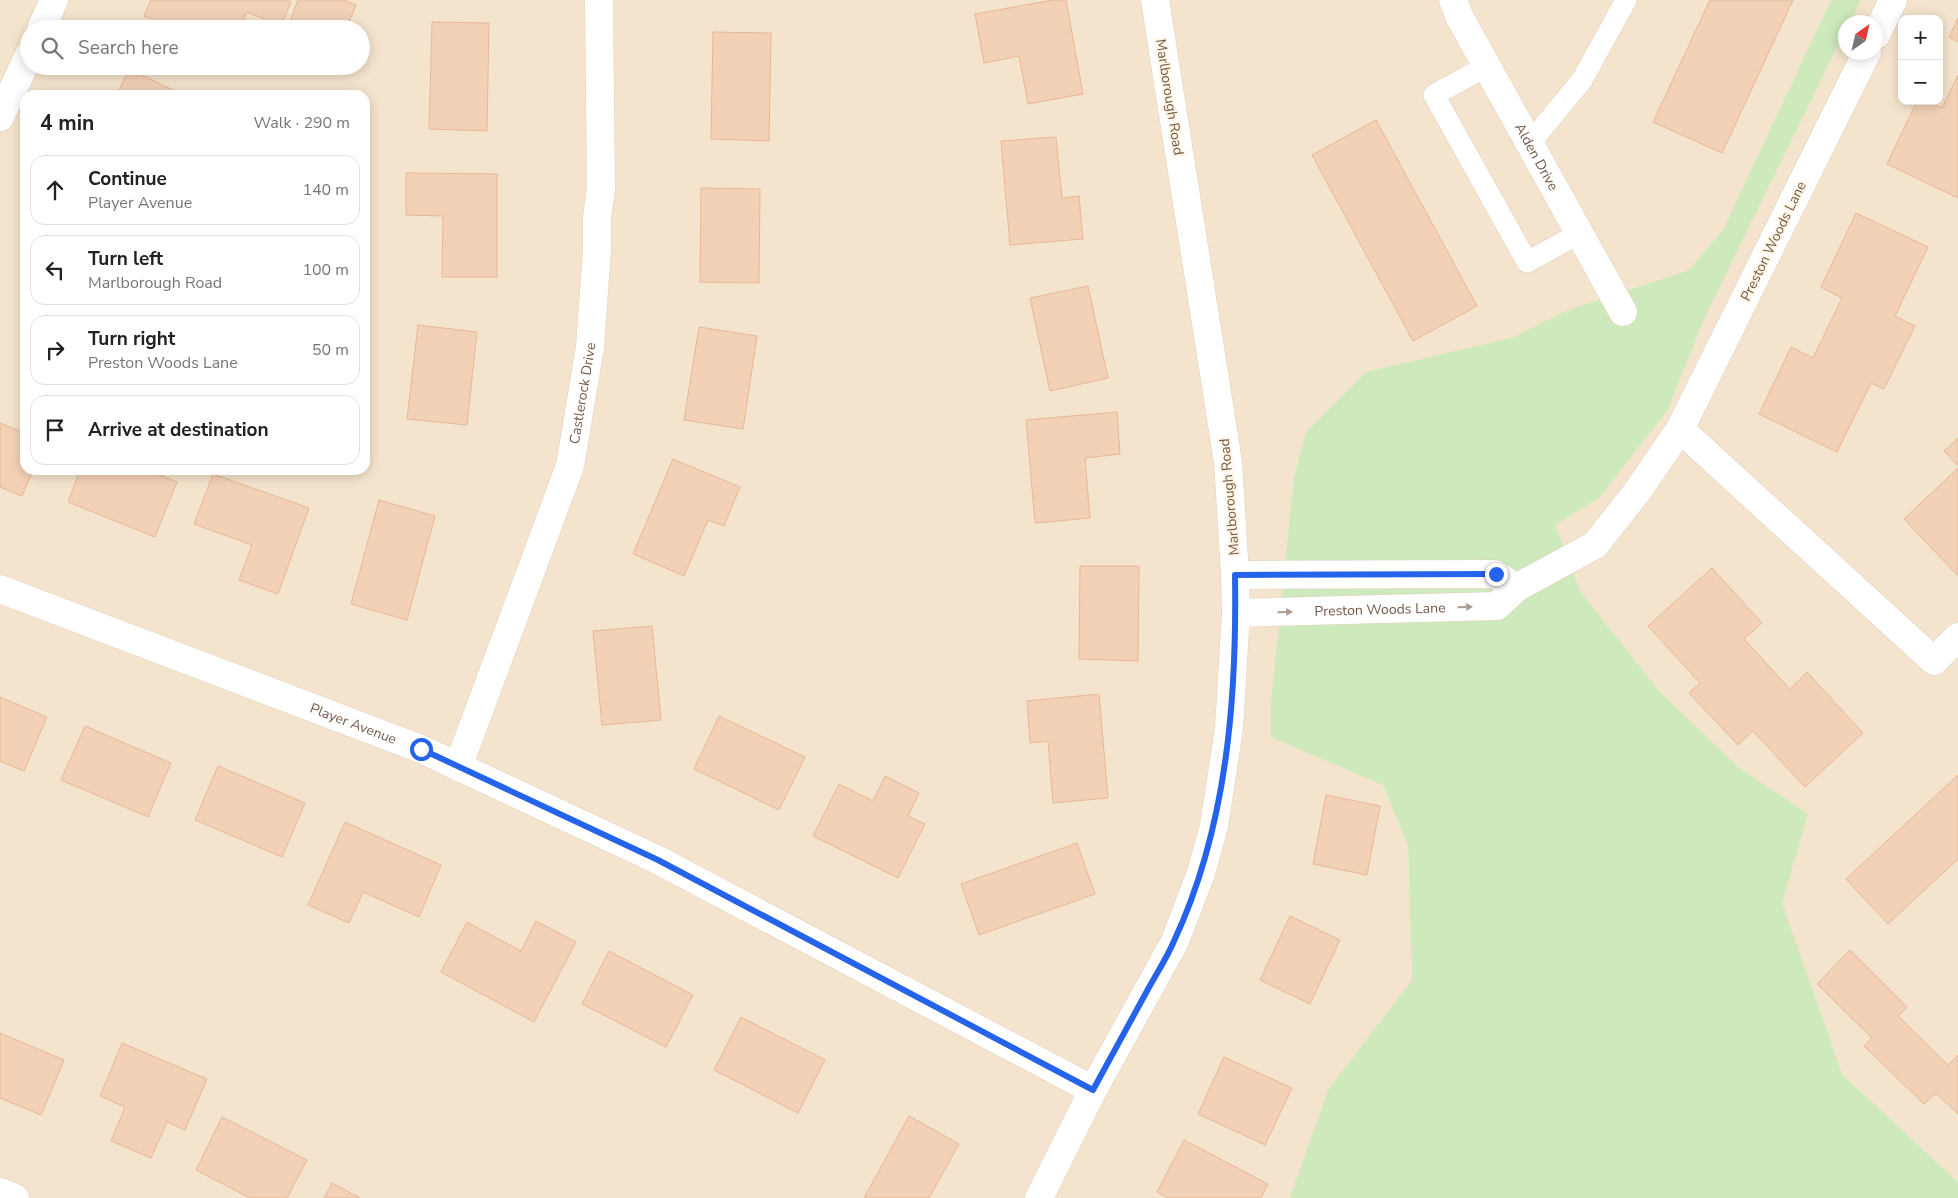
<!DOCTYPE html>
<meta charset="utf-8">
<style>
body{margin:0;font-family:"Nunito Sans",sans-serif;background:#f2f2f2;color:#222}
.controls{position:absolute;right:15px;top:15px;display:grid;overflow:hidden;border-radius:10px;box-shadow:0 2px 12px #0003}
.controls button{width:45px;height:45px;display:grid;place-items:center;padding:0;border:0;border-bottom:1px solid #e0e0e0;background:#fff;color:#222;font:25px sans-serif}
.compass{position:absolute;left:1838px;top:15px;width:45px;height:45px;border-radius:50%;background:#fff;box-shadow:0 2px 12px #0003;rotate:34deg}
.stop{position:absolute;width:15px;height:15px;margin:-11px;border:4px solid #2563eb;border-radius:50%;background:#fff}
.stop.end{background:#2563eb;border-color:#fff;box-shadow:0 1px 5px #0008}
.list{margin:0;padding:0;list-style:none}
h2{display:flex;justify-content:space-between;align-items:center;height:65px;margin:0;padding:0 20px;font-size:21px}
h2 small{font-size:16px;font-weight:400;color:#767676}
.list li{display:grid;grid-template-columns:32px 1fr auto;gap:15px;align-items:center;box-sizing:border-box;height:70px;margin:0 10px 10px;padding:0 10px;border:1px solid #e0e0e0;border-radius:15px}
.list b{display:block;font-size:19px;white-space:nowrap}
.list p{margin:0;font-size:16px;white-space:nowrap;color:#767676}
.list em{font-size:16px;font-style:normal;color:#767676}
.icon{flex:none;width:28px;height:28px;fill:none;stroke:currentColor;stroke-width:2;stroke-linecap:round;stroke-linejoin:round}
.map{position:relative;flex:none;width:1958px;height:1198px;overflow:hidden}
.search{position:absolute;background:#fff;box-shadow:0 2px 12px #0003;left:20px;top:20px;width:350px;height:55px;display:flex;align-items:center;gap:12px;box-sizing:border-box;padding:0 18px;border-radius:28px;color:#767676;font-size:19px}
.panel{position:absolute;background:#fff;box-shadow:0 2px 12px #0003;left:20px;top:90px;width:350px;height:385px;border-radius:15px}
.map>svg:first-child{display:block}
</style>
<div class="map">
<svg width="1958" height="1198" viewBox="0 0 1958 1198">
<rect width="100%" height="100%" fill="#fdf3df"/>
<path fill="#f5e4cd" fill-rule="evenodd" d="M0,0H1958V1182L1704,945L1383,785L1408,846L1412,980L1304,1198H0ZM1902,19H1939V101H1902ZM1846,22H1876V52H1846ZM29,29H361V66H29ZM25,95H365V470H25Z"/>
<path fill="#ceeabd" d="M1831,0H1861L1850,22H1846L1845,31L1704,319L1667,411L1599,498L1555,525L1580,591L1660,692L1738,767L1808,814L1782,903L1842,1074L1958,1182V1198H1290L1328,1090L1412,980L1408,846L1383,785L1271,737V702L1294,477L1306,432L1366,372L1511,338L1568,310L1689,270L1723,230Z"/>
<g fill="#f3d1b6" stroke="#e6b895">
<path d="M151,0H287L291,2L281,26L247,12L240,29H176L144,16Z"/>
<path d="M298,0H344L356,5L346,29H287Z"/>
<path d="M1053,0H1066L1083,94L1028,104L1019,56L984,63L975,14Z"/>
<path d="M1710,0H1793L1722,153L1653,122Z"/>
<path d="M1958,18V42L1949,37Z"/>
<path d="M432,22L489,23L487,131L429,129Z"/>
<path d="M713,32L771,33L769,141L711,139Z"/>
<path d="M129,69L179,93L178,95H117Z"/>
<path d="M1958,75V198L1887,164L1917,101H1927L1942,108Z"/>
<path d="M1376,120L1477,306L1413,341L1312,155Z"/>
<path d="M1056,137L1062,198L1079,196L1083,239L1010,245L1001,141Z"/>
<path d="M406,173L497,174V277H442L443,216L406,215Z"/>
<path d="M701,188L760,189L759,283L700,282Z"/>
<path d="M1856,213L1928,247L1895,316L1915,326L1884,389L1871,383L1837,452L1759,414L1791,347L1813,358L1842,298L1821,287Z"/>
<path d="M1088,286L1108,378L1050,391L1030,298Z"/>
<path d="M418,325L477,332L467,425L407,419Z"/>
<path d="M699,327L757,336L743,429L684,420Z"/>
<path d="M1117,412L1120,454L1085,458L1090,518L1035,523L1026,420Z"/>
<path d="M0,423L25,433V470H33L22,496L0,487Z"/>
<path d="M1958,438V466L1944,451Z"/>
<path d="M673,459L740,487L724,526L708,520L684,576L633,554Z"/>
<path d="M1958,468V576L1904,519Z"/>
<path d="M80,470H147L177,482L155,537L68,502Z"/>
<path d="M213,474L309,508L278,594L239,580L252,545L194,524Z"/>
<path d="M379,500L435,516L407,620L351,604Z"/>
<path d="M1080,566H1139L1138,661L1079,659Z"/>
<path d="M1712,568L1762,623L1744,639L1790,689L1807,672L1863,733L1805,787L1753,731L1738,745L1689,693L1700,683L1648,626Z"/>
<path d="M652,626L661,720L602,725L593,631Z"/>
<path d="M1099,694L1108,798L1053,803L1048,741L1030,743L1027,701Z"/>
<path d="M0,697L47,717L24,771L0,761Z"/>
<path d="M719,716L805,757L779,810L694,769Z"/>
<path d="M85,726L171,763L148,817L61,780Z"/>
<path d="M218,766L305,803L282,857L195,820Z"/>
<path d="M1958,775V859L1888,924L1846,879Z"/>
<path d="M885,776L919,793L908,816L925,824L898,878L813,836L839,784L873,801Z"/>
<path d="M1326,795L1380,806L1367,875L1313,864Z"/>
<path d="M345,822L441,865L419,917L363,892L349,923L308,905Z"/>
<path d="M1077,843L1095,894L979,935L961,884Z"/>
<path d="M1290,916L1340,940L1310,1004L1260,980Z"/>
<path d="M536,921L576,942L534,1022L441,972L467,922L521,951Z"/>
<path d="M1850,950L1907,1007L1898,1016L1948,1065L1958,1055V1114L1936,1093L1924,1104L1864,1046L1872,1038L1817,984Z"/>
<path d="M609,951L693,995L666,1047L582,1004Z"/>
<path d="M741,1017L825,1060L798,1113L714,1070Z"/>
<path d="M0,1033L64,1060L41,1115L0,1098Z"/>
<path d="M122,1043L207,1079L185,1130L167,1122L151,1158L111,1141L125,1107L100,1096Z"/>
<path d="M1224,1057L1292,1088L1265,1145L1198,1114Z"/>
<path d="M909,1116L959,1144L929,1198H864Z"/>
<path d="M222,1117L307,1160L287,1198H250L196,1170Z"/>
<path d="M1184,1140L1268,1184L1261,1198H1168L1157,1192Z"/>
<path d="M332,1183L360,1198H324Z"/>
</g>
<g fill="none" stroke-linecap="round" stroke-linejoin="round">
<g stroke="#e1cfbb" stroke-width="22">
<g id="service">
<path d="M1487,66L1434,95L1527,262L1580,233"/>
<path d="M1530,143L1582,80L1626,0"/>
</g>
</g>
<g stroke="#e1cfbb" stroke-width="29">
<g id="minor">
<path id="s1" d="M1453,0L1460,18L1623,312"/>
<path d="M41,29L54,0"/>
<path d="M1876,35L1893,0"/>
<path d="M1867,52L1680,429L1934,661L1958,637"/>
<path d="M0,117L29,55"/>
<path d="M1235,575L1495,574L1516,588"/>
<path id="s2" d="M0,589L421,749L658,860L1093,1090"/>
<path id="s3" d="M1236,613L1497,606L1516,588L1595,545L1637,492L1680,429"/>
<path id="s4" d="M458,767L570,466L590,347L597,250V217L601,190L599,0"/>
<path d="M0,1192L15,1198"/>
<path d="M1039,1198L1093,1090L1175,941L1201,873L1214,826L1229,729L1236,613L1235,575L1228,462L1155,0"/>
</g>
</g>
<use href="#service" stroke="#fff" stroke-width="21"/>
<use href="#minor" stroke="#fff" stroke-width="28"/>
</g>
<defs><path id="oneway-solid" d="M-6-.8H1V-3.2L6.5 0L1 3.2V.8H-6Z" transform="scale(1.25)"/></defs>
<g fill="#ac9b90">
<use href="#oneway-solid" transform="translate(1465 607) rotate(-2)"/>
<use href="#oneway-solid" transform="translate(1285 612) rotate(-2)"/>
</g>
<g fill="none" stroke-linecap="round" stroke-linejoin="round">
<path stroke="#2563eb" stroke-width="6" d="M421,749L658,860L1093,1090C1111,1057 1129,1024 1147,991C1156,974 1167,958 1174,941C1227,828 1237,698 1235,575L1496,574"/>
</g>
<g text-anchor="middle" stroke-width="4" stroke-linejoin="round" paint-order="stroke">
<g font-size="14" fill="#745846" stroke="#fff6e6">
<text transform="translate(1170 97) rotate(81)" y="5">Marlborough Road</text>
<text dy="5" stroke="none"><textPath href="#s1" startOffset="178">Alden Drive</textPath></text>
<text transform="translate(1773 241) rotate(-64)" y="5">Preston Woods Lane</text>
<text dy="5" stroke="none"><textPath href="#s4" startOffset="395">Castlerock Drive</textPath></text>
<text transform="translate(1229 497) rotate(-95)" y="5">Marlborough Road</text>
<text dy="5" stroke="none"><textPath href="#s3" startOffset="144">Preston Woods Lane</textPath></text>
<text dy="5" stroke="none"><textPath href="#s2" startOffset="378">Player Avenue</textPath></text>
</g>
</g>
</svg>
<div class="controls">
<button>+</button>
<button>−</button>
</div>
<svg class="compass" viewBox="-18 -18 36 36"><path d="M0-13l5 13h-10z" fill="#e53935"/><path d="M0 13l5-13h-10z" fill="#767676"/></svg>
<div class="stop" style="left:421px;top:749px"></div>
<div class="stop end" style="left:1496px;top:574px"></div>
<div class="search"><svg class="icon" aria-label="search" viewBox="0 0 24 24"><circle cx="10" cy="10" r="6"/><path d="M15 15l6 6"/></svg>Search here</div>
<section class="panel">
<h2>4 min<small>Walk · 290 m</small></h2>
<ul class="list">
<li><svg class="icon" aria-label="ahead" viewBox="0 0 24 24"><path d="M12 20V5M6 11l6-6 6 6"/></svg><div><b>Continue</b><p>Player Avenue</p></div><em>140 m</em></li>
<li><svg class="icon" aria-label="left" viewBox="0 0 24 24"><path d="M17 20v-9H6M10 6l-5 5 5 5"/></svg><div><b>Turn left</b><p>Marlborough Road</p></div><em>100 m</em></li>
<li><svg class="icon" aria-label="right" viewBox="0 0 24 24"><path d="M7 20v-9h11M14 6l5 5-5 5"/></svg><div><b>Turn right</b><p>Preston Woods Lane</p></div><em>50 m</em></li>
<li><svg class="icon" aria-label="arrive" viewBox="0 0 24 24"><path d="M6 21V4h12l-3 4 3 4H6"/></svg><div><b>Arrive at destination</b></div></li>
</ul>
</section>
</div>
